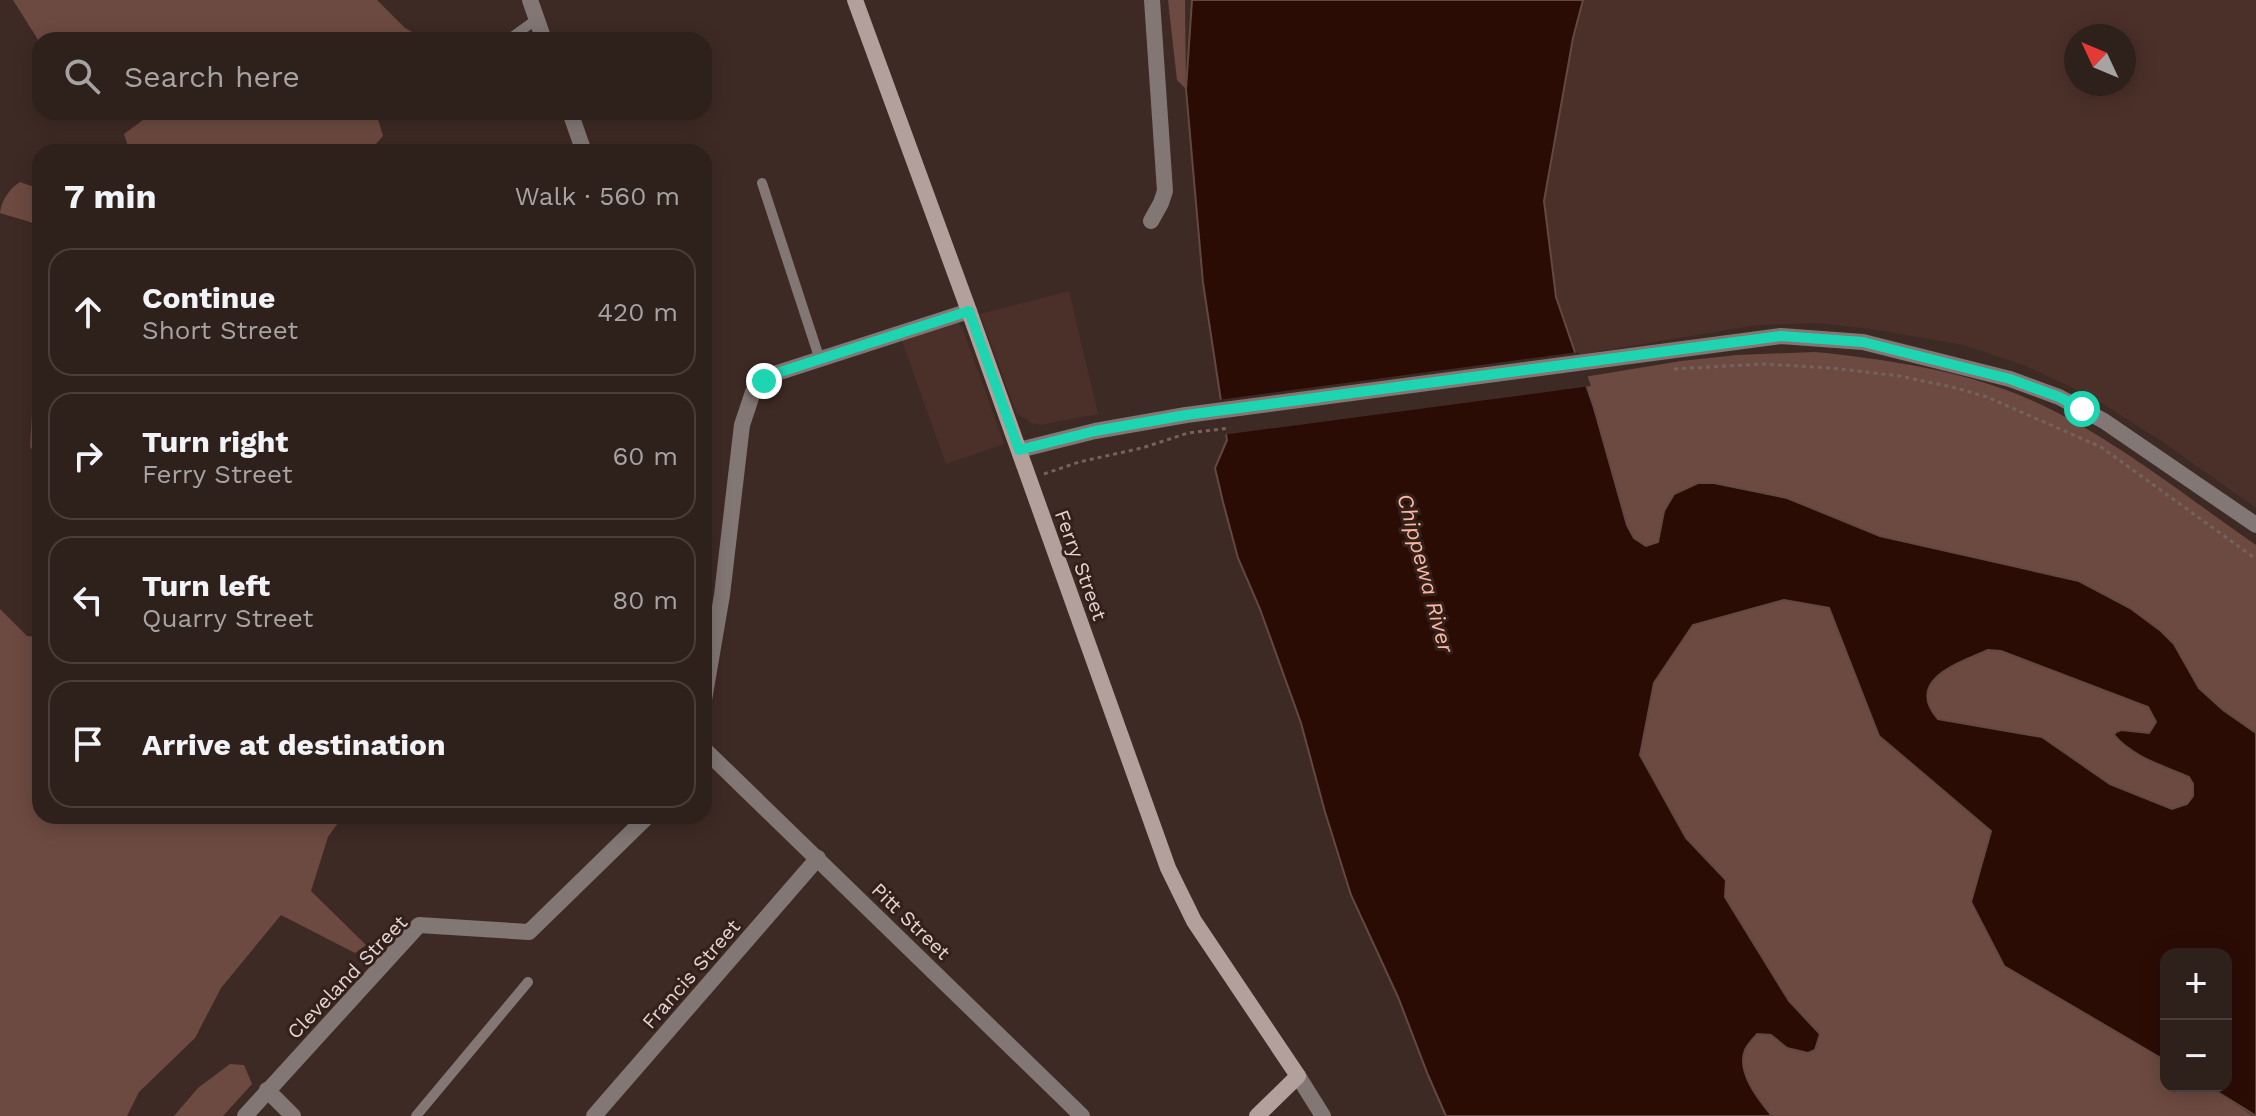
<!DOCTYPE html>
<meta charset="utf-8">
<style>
body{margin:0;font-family:"Work Sans",sans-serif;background:#3a2d28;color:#f1f3f6}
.controls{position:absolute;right:24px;bottom:24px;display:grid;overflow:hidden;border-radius:16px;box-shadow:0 4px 20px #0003}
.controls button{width:72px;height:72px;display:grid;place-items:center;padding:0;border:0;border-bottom:2px solid #493e3a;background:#2e201b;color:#f1f3f6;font:40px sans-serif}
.compass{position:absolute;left:2064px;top:24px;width:72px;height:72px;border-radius:50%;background:#2e201b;box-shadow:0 4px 20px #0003;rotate:314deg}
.stop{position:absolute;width:24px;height:24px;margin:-18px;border:6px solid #1dd5b1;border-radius:50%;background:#fff}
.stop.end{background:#1dd5b1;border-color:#fff;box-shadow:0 2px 8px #0008}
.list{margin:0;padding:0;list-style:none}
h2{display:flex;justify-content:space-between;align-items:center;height:104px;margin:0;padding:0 32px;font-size:34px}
h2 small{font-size:26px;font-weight:400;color:#a7a3a3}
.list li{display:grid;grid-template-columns:52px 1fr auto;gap:24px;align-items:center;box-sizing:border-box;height:128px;margin:0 16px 16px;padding:0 16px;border:2px solid #493e3a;border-radius:24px}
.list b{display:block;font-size:30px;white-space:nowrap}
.list p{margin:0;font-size:26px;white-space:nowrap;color:#a7a3a3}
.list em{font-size:26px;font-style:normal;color:#a7a3a3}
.icon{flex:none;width:44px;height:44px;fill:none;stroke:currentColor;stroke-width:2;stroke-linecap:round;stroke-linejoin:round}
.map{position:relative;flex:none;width:2256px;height:1116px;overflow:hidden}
.search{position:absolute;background:#2e201b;box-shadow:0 4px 20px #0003;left:32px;top:32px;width:680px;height:88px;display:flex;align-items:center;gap:20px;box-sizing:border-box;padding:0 28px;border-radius:24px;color:#a7a3a3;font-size:30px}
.panel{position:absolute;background:#2e201b;box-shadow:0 4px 20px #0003;left:32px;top:144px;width:680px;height:680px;border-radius:24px}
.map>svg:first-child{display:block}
</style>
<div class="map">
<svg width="2256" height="1116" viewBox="0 0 2256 1116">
<rect width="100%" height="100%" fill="#3e2a24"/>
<g fill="#4b3029" fill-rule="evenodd">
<path d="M1583,0H2256V508L2160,440L2090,396L2026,366L1964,345L1871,329L1817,323L1756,325L1576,355L1556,297L1544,201L1573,38ZM2076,36H2124V84H2076Z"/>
<path d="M1069,291L1098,414L1040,425L1031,423L1016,412L980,314Z"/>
<path d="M956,322L962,327L1004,444L946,464L901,338Z"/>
</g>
<g fill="#6d4a41">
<path d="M13,0H377L405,28L419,36L418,40H40V43Z"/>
<path d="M1168,0H1185L1186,89L1177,80Z"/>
<path d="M154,112H376L383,136L369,152H130L124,134Z"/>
<path d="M20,182L40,189V228L30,222L0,213C1,201 10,188 20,182Z"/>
<path d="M1815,352C1884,359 1960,370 2024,397C2107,432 2182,494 2256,545V733L2223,710L2199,688L2174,644L2161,631L2130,608L2079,581L1880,536L1787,498L1664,511L1658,542L1646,546L1634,538L1627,525L1594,408L1584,377L1681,361L1737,355Z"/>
<path d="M40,409V460L30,447L32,413Z"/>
<path d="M1784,600L1829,608L1879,736L1991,831L1971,902L2104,1023L2166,1061V1086H2208L2253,1116H1772C1759,1100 1736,1072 1745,1050C1747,1044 1753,1039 1757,1034L1772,1035L1787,1048L1820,1034L1789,1001L1725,897V880L1686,838L1640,755L1654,683L1693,625Z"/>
<path d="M0,609L27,636L40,637V816H343L328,837L311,891L366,945L355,953L281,915L221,988L195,1038L139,1092L127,1116H0Z"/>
<path d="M1987,650L2001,651L2148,707L2156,722L2149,733L2121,730L2138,754L2189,777L2193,784V796L2187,804L2172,809L2110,784L2042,737L1938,719C1904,680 1959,663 1987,650Z"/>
<path d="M230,1064L244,1065L252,1084L223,1116H174L198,1088Z"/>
</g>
<path fill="#2b0c05" stroke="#624842" stroke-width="2" fill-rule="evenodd" d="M1192,0H1583L1573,38L1544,201L1556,297L1594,408L1627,525L1634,538L1646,546L1658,542L1664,511L1674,494L1698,483H1714L1787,498L1880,536L2079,581L2130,608L2161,631L2174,644L2199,688L2223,710L2256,733V1116L2208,1086H2226V954H2166V1061L2004,966L1971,902L1991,831L1879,736L1829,608L1784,600L1693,625L1654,683L1640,755L1686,838L1726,880L1725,897L1789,1001L1820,1034L1815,1050L1808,1053L1787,1048L1771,1035L1757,1034C1753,1039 1747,1045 1745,1050C1736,1072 1759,1100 1772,1116H1446L1428,1075L1398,997L1351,895L1325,812L1301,723L1260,609L1238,558L1223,502L1215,468L1227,440L1203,283L1186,89ZM1988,650L2001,651L2148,707L2156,722L2149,733L2121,730L2116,732L2114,735C2132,757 2164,766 2189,777L2193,784V796L2187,804L2172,809L2110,784L2042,737L1938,719C1904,680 1959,663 1988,650Z"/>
<path fill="#3e2a24" d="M1579,352L1591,386L1222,435L1218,400Z"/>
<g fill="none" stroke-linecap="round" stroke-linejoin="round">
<g stroke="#74625d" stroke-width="3" stroke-dasharray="4 4" stroke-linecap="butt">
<path d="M1674,369L1762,364L1832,368L1899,376L1952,387L1987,397L2101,447L2256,559"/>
<path d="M1044,474L1079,462L1142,448L1188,433L1230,428"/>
</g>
<g stroke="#827774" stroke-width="10">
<path d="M503,40L512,37L537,19"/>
<path d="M762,183L820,360"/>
<path d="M416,1116L528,982"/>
</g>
<g stroke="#827774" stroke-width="16">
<path d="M530,0L544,40"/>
<path d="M570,112L584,152"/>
<path d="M1151,221L1161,203L1165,191L1152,0"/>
<path d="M704,700L722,595L742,425L753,392L764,381L777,373L969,311"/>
<path d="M704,749L1082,1116"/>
<path d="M1298,1076L1323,1116"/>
<path d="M267,1090L293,1116"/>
<path d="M245,1116L419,925L529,932L648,816"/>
<path d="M594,1116L818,858"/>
</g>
<path stroke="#827774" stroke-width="16" d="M1019,450L1095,431L1186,415L1781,336L1863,342L2010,379L2059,397L2104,421L2256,525"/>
<path stroke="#b1a09b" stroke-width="16" d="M855,0L969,311L1168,868L1194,921L1298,1076L1257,1116"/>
</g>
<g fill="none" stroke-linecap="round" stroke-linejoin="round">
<path stroke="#1dd5b1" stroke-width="10" d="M764,381L777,373L969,311L1019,450L1095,431L1186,415L1781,336L1863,342L2010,379L2059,397L2082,409"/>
</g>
<g text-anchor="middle" stroke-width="6" stroke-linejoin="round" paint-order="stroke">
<g font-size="20" fill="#e2d4d0" stroke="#33201a">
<text transform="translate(1081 565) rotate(70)" y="7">Ferry Street</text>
<text transform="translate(911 921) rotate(44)" y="7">Pitt Street</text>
<text transform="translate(691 974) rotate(-49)" y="7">Francis Street</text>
<text transform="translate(347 977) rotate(-46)" y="7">Cleveland Street</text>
</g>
<g font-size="22" font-style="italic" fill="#fbb6a3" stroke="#33201a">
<text transform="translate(1426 573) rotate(75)" y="8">Chippewa River</text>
</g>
</g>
</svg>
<div class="controls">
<button>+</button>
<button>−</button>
</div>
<svg class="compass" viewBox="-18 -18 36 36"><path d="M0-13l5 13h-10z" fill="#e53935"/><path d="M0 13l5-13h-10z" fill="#a7a3a3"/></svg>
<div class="stop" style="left:2082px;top:409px"></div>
<div class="stop end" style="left:764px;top:381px"></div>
<div class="search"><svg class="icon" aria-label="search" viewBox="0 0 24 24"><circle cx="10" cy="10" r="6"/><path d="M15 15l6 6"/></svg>Search here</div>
<section class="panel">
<h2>7 min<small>Walk · 560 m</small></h2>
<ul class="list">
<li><svg class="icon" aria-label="ahead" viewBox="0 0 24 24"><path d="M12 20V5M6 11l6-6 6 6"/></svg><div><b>Continue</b><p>Short Street</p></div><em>420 m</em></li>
<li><svg class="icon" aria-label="right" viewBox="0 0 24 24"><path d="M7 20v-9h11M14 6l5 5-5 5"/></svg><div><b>Turn right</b><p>Ferry Street</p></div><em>60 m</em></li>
<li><svg class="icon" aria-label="left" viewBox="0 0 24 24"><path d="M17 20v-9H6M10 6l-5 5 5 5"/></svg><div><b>Turn left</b><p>Quarry Street</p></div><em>80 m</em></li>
<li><svg class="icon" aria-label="arrive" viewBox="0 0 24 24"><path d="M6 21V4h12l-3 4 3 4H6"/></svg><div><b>Arrive at destination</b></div></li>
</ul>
</section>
</div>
